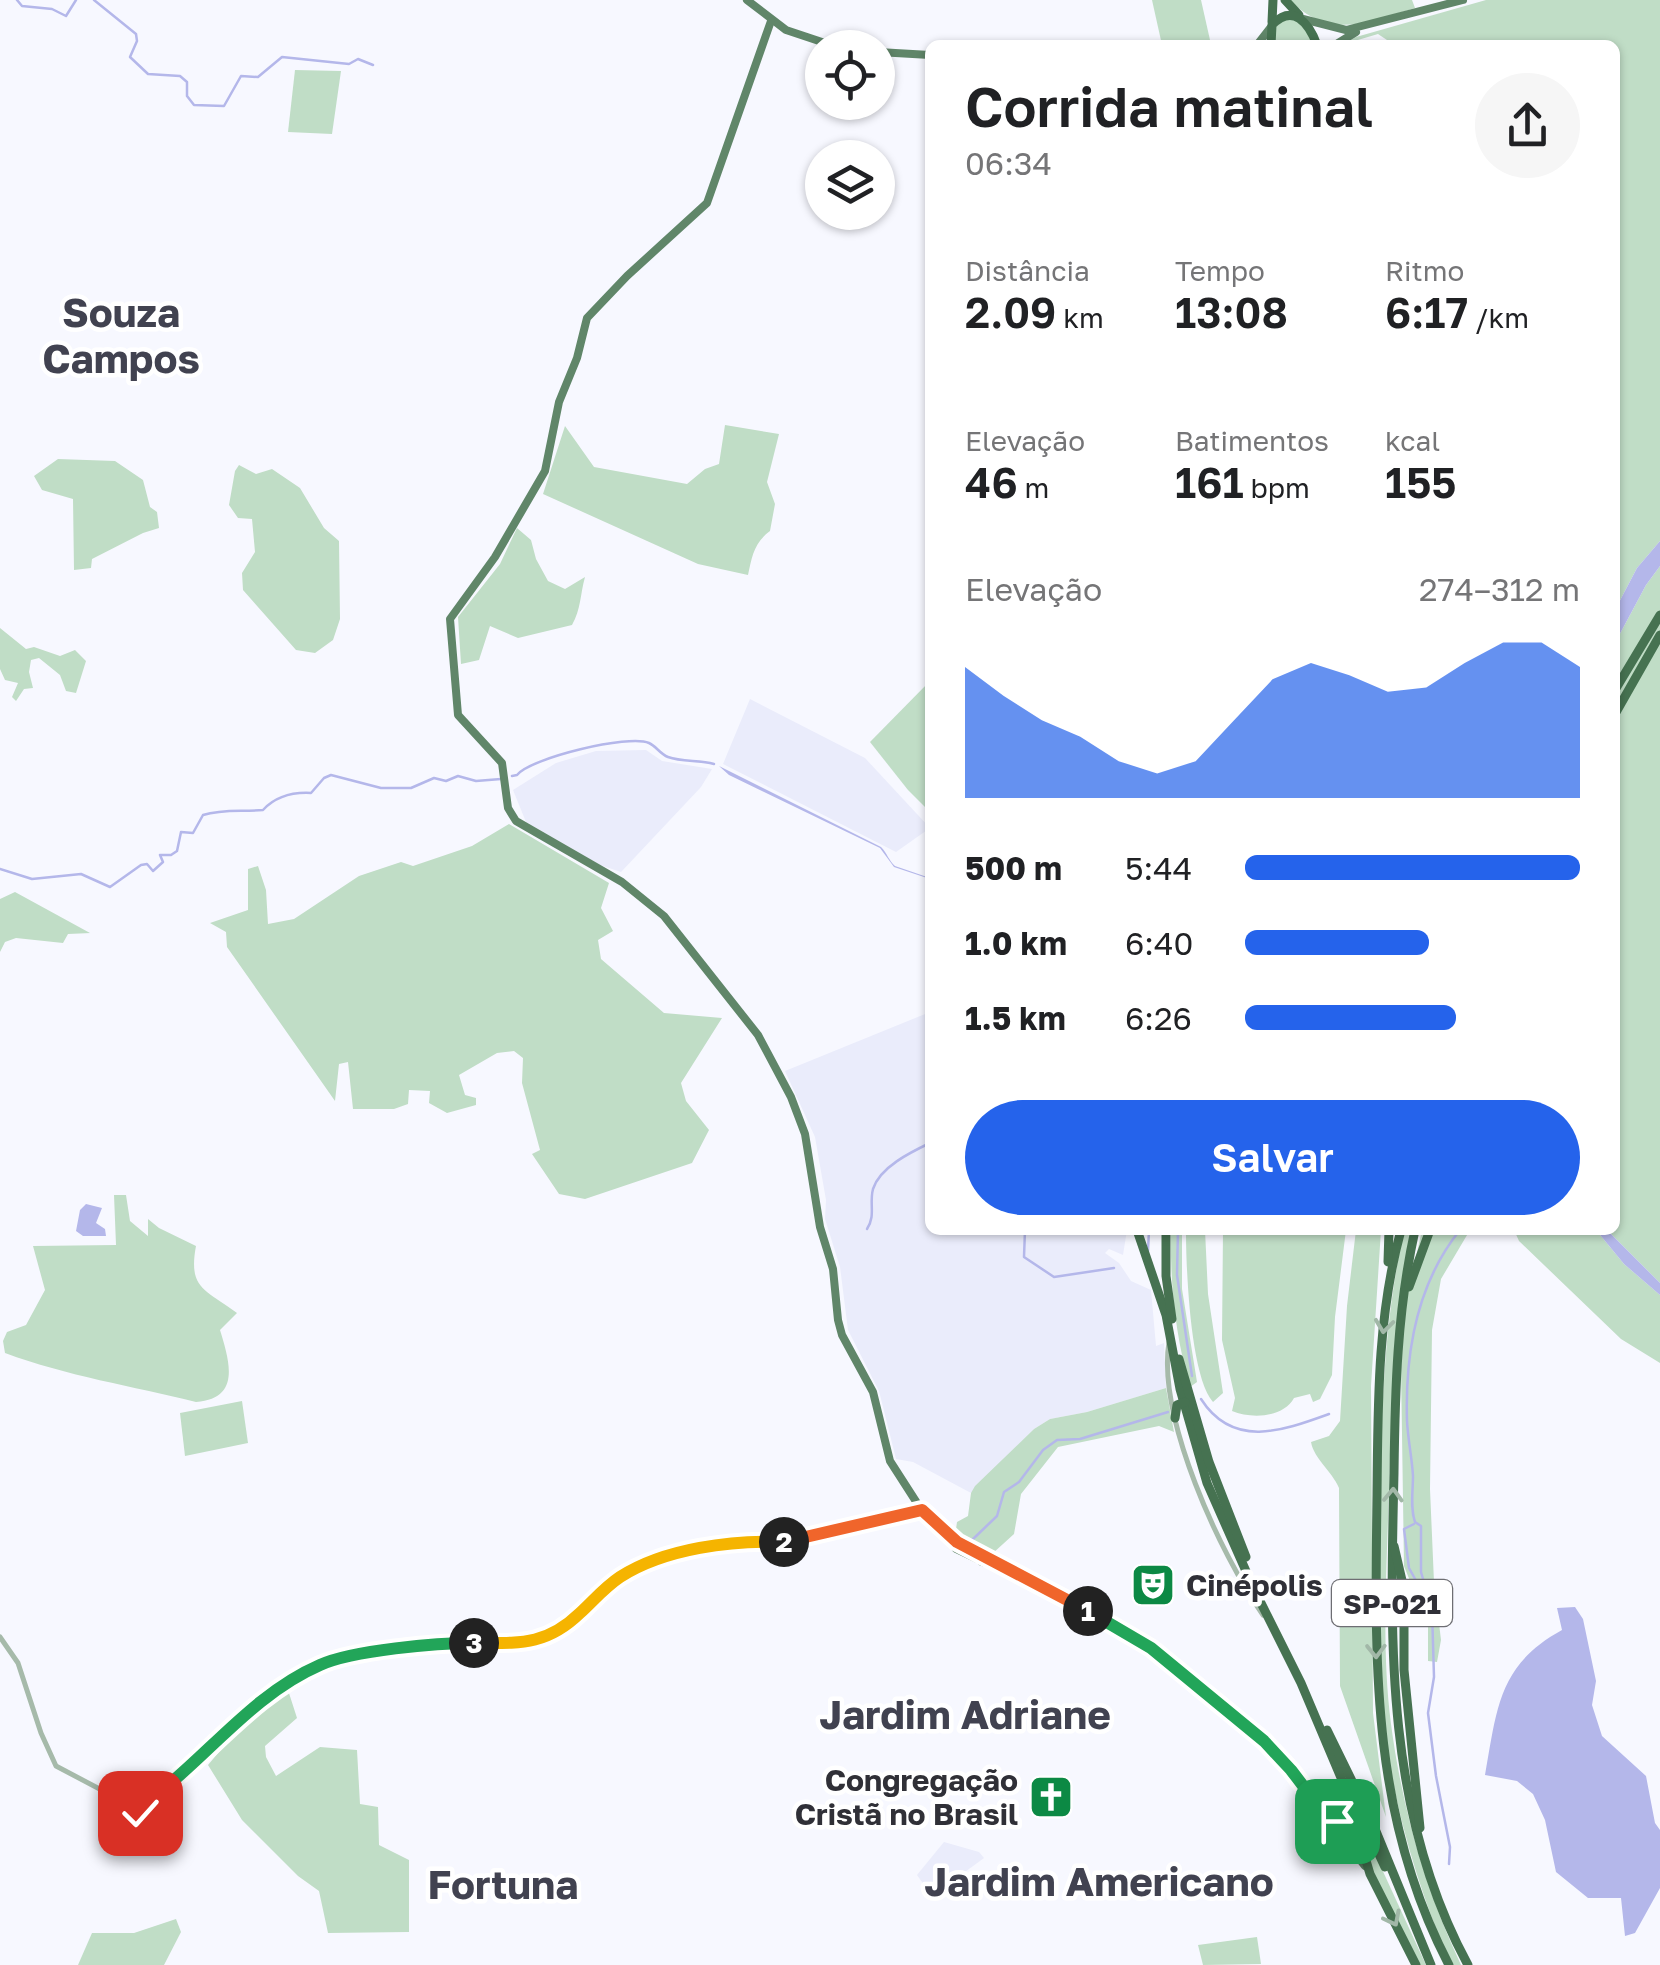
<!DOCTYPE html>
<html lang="pt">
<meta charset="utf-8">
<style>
body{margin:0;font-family:"Golos Text",sans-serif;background:#f6f6f6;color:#202124;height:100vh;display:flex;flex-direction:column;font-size:38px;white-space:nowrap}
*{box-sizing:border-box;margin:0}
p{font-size:32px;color:#757577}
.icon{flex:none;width:55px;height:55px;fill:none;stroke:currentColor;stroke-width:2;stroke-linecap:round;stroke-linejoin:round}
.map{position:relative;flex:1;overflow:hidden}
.panel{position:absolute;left:925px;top:40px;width:695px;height:1195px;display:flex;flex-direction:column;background:#fff;border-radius:15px;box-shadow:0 2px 8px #0004}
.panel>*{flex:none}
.controls{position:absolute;left:805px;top:30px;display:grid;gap:20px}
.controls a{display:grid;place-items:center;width:90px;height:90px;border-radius:50%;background:#fff;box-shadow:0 2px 8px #0004;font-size:50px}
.pin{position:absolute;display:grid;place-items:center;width:85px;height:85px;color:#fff;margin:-42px;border-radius:20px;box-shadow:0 5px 15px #0006}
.km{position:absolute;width:50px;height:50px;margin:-25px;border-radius:50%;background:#222;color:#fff;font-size:28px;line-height:50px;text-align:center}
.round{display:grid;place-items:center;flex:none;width:105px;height:105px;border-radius:52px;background:#f6f6f6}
.overview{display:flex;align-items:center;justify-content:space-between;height:170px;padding:0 40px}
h1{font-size:55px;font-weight:600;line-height:75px}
.metrics{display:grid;grid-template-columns:repeat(3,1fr);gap:15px;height:170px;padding:10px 40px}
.metrics div{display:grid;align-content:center}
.metrics b{font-size:42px;font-weight:600}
.metrics small{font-size:28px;font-weight:400}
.metrics p{font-size:28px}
.chart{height:280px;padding:20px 40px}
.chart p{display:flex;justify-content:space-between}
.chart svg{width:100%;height:180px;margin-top:10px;fill:#2563eb;opacity:.7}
.button{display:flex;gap:20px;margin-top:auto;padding:20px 40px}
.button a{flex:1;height:115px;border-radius:60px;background:#2563eb;color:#fff;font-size:40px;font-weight:600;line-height:115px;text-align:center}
ul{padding:0 40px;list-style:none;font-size:32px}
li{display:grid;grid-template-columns:160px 120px 1fr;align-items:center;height:75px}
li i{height:25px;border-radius:12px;background:#2563eb}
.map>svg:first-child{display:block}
.built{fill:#eaecfb}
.green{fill:#c0ddc6}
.water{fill:#b4b7ea}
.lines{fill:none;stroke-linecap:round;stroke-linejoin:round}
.stream{stroke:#b4b7ea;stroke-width:2.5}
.minor{stroke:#a6baaa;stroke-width:5}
.major{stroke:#608669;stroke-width:8}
.highway{stroke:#467251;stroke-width:9}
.oneway{stroke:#a2b8a8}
.split-1-casing{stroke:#fff;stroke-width:20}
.split-2-casing{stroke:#fff;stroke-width:20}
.split-3-casing{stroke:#fff;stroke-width:20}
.split-4-casing{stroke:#fff;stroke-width:20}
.split-1{stroke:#22a559;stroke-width:12}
.split-2{stroke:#f0652b;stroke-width:12}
.split-3{stroke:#f5b400;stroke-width:12}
.split-4{stroke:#22a559;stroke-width:12}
.labels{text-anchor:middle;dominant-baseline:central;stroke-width:9;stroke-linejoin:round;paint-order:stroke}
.shield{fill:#fff;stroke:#6e6e73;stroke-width:2.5}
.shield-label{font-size:28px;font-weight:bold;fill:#303037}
.poi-label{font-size:30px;font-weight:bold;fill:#303037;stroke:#fff;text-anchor:start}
.district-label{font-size:40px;font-weight:bold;fill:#414250;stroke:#fff}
</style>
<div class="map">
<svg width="1660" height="1965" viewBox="0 0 1660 1965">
<rect width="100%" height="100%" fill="#f7f8ff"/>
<g class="built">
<polygon points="750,699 865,758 930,828 896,852 723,764"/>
<polygon points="646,750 662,761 712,769 701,787 621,872 600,865 526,822 513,790 556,763 596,751"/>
<polygon points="930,1012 930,1230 1127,1230 1123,1255 1109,1249 1105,1253 1119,1263 1131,1281 1151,1290 1156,1346 1164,1343 1166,1388 1087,1412 1050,1419 1034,1429 971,1493 913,1462 896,1459 879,1391 848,1330 840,1267 825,1219 826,1200 815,1137 785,1071"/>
<polygon points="944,1842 979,1852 984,1858 932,1896 917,1875"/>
</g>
<g class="green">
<polygon points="1152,0 1201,0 1210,40 1185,45 1162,45"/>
<path d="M1290,0h122l3,8c-48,14 -85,33 -125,-8z"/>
<polygon points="1486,0 1660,0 1660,541 1637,568 1615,610 1615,45 1386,45 1387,40 1378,34 1341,45 1356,37"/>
<polygon points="1283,20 1295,20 1307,30 1314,45 1275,45 1274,29"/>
<polygon points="295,70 341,71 332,134 288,132"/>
<path d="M725,425l54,9 -12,48 8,22 -5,27c-16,12 -18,25 -22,44l-50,-11 -155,-70 22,-68 29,41 93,17 18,-15 14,-5z"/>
<polygon points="58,459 115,461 143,480 150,507 157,512 159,528 143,533 92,559 91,568 74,570 73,499 42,490 34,476"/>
<polygon points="239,465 256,474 272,469 300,488 324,528 339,541 340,619 333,640 315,653 296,650 243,590 242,573 255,552 252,519 238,518 229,505 235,471"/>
<path d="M517,528l14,12 5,19 12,22 17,8 20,-12c-5,18 -4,32 -13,48l-54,13 -28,-12 -11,34 -18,4 -3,-47 42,-53z"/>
<polygon points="1660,566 1660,1283 1607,1230 1615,1230 1615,643 1646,585"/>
<polygon points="0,628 26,649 34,647 60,656 75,650 86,661 76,693 66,691 60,675 39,658 31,660 29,672 33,688 24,689 16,701 12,697 18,683 5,680 0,669"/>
<polygon points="930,681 930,812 908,790 870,742"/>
<polygon points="509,824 609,883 601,908 613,931 598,940 601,959 664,1013 722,1018 681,1083 686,1101 709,1130 692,1163 585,1199 559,1194 532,1154 540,1150 522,1083 523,1058 514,1051 497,1053 459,1075 465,1095 476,1098 476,1105 447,1113 429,1103 430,1091 409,1090 408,1104 394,1109 353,1109 348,1062 339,1064 335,1101 227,947 226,932 210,923 248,910 248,869 258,866 266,890 268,924 294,919 359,876 401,862 413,866 472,846"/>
<polygon points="15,892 90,933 91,933 68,934 63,943 16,938 5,942 0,952 0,899"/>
<path d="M114,1195h12l4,26 18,15v-17l11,9 37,18c-8,43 9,43 41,67l-17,17c9,30 22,69 -24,72 -64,-16 -129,-26 -191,-49l-2,-12 4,-9 19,-7 19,-35 -12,-44 83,-1z"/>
<path d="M1171,1230h11v59l15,93 -7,5c-15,-53 -20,-103 -19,-157z"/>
<path d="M1186,1230h19l3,64 15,99 -10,9c-23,-26 -27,-135 -27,-172z"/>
<path d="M1223,1230h123l-11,87 -3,58 -12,24 -7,3 -3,-8 -16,4c-11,20 -43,21 -62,13l3,-13 -13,-58z"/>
<path d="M1356,1230h25l-10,156 2,327 13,104 -46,-131 -1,-198c-7,-17 -25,-29 -28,-46l18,-6 11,-15 7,-115z"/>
<path d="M1404,1230h7c-18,88 -19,169 -22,258 -2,78 -8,159 2,236 11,84 34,164 70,241h-10c-38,-88 -62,-176 -71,-272 -5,-57 0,-117 0,-175 1,-98 3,-192 24,-288z"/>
<polygon points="1422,1230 1470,1230 1441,1279 1432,1330 1430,1489 1434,1582 1441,1640 1437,1662 1428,1661 1428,1607 1412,1586 1404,1566 1401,1368 1404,1311"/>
<polygon points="1514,1230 1596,1230 1624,1264 1660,1295 1660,1363 1621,1339 1519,1241"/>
<polygon points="1166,1388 1174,1432 1159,1426 1058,1447 1021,1494 1014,1534 992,1554 985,1546 970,1544 956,1529 957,1522 968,1516 971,1493 975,1486 1034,1429 1050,1419 1087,1412"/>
<polygon points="242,1401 248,1443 185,1456 180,1413"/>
<polygon points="288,1690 297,1718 265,1746 266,1757 276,1776 320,1747 357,1750 360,1804 378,1807 379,1845 409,1860 409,1932 328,1933 319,1891 298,1876 242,1820 208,1765 251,1714"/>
<polygon points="1357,1822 1363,1828 1426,1965 1420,1965 1370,1866"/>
<polygon points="176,1919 181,1932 164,1965 78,1965 92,1933 134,1933"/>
<polygon points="1257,1937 1261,1964 1203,1965 1198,1945"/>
</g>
<g class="water">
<polygon points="1660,541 1660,566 1646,585 1615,643 1615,610 1637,568"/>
<path d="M719,766l162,81c6,6 8,14 14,19l35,12v1l-36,-12 -14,-19 -151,-73z"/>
<polygon points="86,1204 102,1208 96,1223 105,1229 106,1236 83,1236 76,1231 80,1210"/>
<polygon points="1596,1230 1607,1230 1660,1283 1660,1295 1624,1264"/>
<path d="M1575,1607l8,12 13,62 -4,24 10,31 44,40 9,47 5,7v58l-25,45 -10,3 -4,-38h-33l-32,-26 -11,-52 -12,-26 -16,-13 -32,-6c12,-66 13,-110 77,-145l-5,-22z"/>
</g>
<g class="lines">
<g class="stream">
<polyline points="17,0 22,6 52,9 66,16 76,0"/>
<polyline points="94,0 136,34 137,41 130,57 148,74 180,76 187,82 187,96 194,105 224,106 241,76 258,77 282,57 349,64 358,59 373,65"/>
<path d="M512,776l5,-1c13,-17 112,-41 132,-32 7,3 11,11 19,14 14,5 31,3 46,7"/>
<path d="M0,869l32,10 49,-5 29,13 31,-22 6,-1 6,7 10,-9 -3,-7h11l6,-4 4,-19 12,1 10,-18c20,-6 39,-3 60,-5 13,-14 29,-18 48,-17l13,-15 7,-3 50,13h30l23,-10 12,3 12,-5 18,5 25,-2"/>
<path d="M867,1229c9,-14 2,-25 6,-40 7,-22 38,-37 57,-46"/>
<polyline points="1025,1230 1024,1257 1054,1277 1114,1268"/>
<polyline points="1178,1230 1177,1275 1192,1376"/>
<polyline points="1148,1251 1149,1230"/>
<path d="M1201,1399c32,50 81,32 128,15"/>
<polyline points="1414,1524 1404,1529 1409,1568 1419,1586 1423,1585"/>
<polyline points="972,1540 997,1516 1004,1492 1019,1482 1043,1450 1057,1440 1080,1439 1168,1412"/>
<path d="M1449,1864l1,-17 -14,-71 -8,-63 6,-36 -2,-67 -11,-38v-46l-6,-4c-5,-14 -2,-31 -2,-46 -1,-18 -5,-36 -6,-55 -2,-67 10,-138 53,-191"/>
</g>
<g class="minor">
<path d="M1169,1342c-12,75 51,212 94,273"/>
<polyline points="0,1637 18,1663 41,1733 56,1766 111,1795 143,1798"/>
<circle cx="144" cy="1806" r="8"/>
<polyline points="150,1800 262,1702 325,1662 368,1654 464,1643 537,1640 564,1627 620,1577 660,1559 757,1542 794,1541 922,1510"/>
</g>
<g class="major">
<polyline points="747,0 786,30 840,48"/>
<polyline points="1303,19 1346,30 1463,0"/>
<polyline points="771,21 707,203 627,276 587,318 577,358 559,402 545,471 495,557 450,619 458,715 502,763 508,808 516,821 622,882 664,916 758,1035 791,1097 805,1134 820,1227 833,1269 838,1320 842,1335 873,1392 890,1461 917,1503 956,1549 977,1559"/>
<polyline points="1257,45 1271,27"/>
<polyline points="1335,45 1356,32"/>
<polyline points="878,52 930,55"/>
<polyline points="950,1537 982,1553"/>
<polyline points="982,1562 1026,1576 1151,1647 1273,1750 1365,1866"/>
<polyline points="1323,1809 1352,1813"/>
</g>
<g class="highway">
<polyline points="1285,0 1299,15"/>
<polyline points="1272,22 1273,0"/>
<path d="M1271,45l1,-20c21,-22 37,-2 45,20"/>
<polyline points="1615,690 1660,615"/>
<polyline points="1615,714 1660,635"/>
<polyline points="1137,1230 1166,1315 1180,1389 1207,1483 1253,1587 1301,1683 1342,1780 1370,1874 1416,1965"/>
<polyline points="1166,1230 1166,1276 1172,1319"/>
<path d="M1401,1230c-24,87 -23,176 -24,265 -2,165 -7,319 72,470"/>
<path d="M1415,1230c-18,81 -20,161 -21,243 -4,169 -9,339 74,492"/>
<polyline points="1388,1262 1389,1230"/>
<polyline points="1409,1287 1430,1230"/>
<polyline points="1179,1359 1209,1462 1246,1557"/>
<polyline points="1175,1418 1177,1405 1185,1402"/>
<polyline points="1394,1546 1404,1589 1404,1670 1420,1828"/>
<polyline points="1327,1730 1373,1824 1431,1965"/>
<polyline points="1352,1813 1363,1820 1385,1867"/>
</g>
</g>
<defs><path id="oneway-chevron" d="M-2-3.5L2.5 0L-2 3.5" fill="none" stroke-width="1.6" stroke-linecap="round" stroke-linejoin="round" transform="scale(2.5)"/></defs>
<g class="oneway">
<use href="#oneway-chevron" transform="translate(1384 1326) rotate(97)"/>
<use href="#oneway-chevron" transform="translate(1393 1495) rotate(-88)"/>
<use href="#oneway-chevron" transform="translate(1376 1651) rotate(89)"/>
<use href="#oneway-chevron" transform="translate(1393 1919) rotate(63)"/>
</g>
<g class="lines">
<defs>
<polyline id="split-1" points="1088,1611 1151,1648 1264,1741 1291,1770 1320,1808 1341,1813 1337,1821"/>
<polyline id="split-2" points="784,1542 922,1510 957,1542 1088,1611"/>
<path id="split-3" d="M474,1643c45,0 72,3 106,-30 14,-13 25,-26 40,-36 45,-29 113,-37 164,-35"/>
<path id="split-4" d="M140,1813l10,-1v-12c57,-43 103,-106 170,-135 33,-15 117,-22 154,-22"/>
</defs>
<use href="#split-1" class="split-1-casing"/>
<use href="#split-2" class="split-2-casing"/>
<use href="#split-3" class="split-3-casing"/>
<use href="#split-4" class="split-4-casing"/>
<use href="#split-1" class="split-1"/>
<use href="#split-2" class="split-2"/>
<use href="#split-3" class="split-3"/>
<use href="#split-4" class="split-4"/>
</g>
<defs>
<symbol id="theatre-square" viewBox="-11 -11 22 22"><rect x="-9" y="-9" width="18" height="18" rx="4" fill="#0c8944" stroke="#fff"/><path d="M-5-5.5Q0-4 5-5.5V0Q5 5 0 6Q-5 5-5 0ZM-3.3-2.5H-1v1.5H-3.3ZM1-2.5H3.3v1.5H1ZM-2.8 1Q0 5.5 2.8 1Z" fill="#fff"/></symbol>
<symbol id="church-square" viewBox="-11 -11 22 22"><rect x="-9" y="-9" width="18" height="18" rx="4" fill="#0c8944" stroke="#fff"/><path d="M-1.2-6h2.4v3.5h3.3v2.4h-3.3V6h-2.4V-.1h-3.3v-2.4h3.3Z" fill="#fff"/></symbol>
</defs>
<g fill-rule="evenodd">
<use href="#theatre-square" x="1128" y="1560" width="50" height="50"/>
<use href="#church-square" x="1026" y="1772" width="50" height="50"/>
</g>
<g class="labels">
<rect class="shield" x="1332" y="1580" width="120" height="46" rx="8"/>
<g class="shield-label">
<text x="1392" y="1603">SP-021</text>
</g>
<g class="poi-label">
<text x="1186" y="1585">Cinépolis</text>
<text x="1018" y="1780" text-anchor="end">Congregação<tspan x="1018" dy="34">Cristã no Brasil</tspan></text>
</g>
<g class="district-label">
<text x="121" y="312">Souza<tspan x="121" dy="46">Campos</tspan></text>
<text x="965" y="1714">Jardim Adriane</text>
<text x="1099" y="1881">Jardim Americano</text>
<text x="503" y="1884">Fortuna</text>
</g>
</g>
</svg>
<div class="controls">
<a><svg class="icon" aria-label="locate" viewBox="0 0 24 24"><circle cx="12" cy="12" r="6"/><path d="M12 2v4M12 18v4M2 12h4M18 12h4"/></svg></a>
<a><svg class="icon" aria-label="layers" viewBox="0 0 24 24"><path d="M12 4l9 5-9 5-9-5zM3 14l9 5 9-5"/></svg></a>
</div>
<div class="pin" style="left:1337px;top:1821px;background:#1e9e55"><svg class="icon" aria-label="arrive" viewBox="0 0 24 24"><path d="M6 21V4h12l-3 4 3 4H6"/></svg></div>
<div class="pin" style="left:140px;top:1813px;background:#d93025"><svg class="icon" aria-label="check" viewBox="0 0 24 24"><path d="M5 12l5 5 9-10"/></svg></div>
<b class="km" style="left:1088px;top:1611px">1</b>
<b class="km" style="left:784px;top:1542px">2</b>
<b class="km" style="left:474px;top:1643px">3</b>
<section class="panel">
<div class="overview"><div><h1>Corrida matinal</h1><p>06:34</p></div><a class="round"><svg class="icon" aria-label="share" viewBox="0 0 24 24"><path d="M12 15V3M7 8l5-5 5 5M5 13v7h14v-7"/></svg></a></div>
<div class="metrics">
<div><p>Distância</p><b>2.09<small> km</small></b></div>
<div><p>Tempo</p><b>13:08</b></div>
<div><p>Ritmo</p><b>6:17<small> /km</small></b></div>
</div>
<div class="metrics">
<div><p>Elevação</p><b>46<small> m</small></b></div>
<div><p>Batimentos</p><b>161<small> bpm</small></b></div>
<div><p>kcal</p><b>155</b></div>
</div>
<div class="chart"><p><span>Elevação</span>274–312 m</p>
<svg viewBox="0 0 160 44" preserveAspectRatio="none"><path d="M0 44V12L10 19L20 25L30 29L40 35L50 38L60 35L70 25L80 15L90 11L100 14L110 18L120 17L130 11L140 6L150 6L160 12V44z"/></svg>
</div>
<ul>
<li><b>500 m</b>5:44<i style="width:100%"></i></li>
<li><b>1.0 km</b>6:40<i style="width:55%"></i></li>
<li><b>1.5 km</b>6:26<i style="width:63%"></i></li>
</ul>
<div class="button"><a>Salvar</a></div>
</section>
</div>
